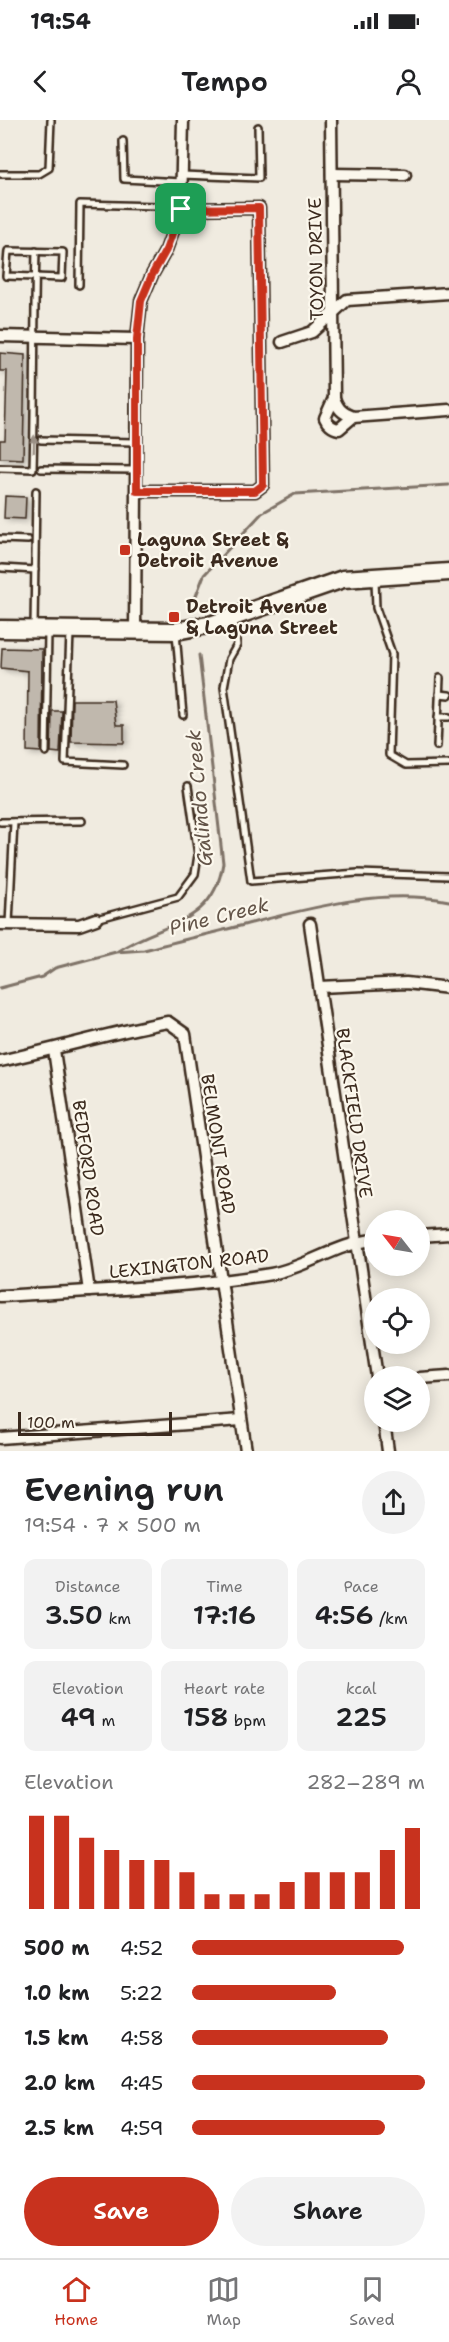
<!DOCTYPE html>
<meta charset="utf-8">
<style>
body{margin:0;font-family:"Shantell Sans",sans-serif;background:#f2f2f2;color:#202124;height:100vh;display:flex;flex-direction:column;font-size:22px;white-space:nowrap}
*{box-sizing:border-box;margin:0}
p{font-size:20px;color:#757577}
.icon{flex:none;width:33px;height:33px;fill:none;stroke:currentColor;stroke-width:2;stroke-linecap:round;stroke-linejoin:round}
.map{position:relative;height:1331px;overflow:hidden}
.sheet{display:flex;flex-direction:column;background:#fff;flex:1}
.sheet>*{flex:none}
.needle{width:39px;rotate:301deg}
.buttons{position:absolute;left:364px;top:1090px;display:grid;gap:12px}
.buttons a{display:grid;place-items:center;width:66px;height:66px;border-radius:50%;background:#fff;box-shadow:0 3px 15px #0003;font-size:30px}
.scale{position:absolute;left:18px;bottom:15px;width:154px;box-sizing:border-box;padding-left:6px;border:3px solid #3b2a1e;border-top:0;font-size:16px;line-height:21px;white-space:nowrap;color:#3b2a1e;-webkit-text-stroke:4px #fbf7ec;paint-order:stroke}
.pin{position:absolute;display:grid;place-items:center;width:51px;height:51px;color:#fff;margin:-26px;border-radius:12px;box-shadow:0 3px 9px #0006}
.round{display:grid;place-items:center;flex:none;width:63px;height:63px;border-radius:32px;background:#f2f2f2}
.summary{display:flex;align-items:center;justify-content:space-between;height:102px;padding:0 24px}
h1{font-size:33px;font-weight:600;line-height:45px}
.figures{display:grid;grid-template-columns:repeat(3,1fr);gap:9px;height:102px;padding:6px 24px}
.figures div{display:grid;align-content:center;border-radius:12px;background:#f2f2f2;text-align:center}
.figures b{font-size:26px;font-weight:600}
.figures small{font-size:16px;font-weight:400}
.figures p{font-size:16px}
.chart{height:168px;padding:12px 24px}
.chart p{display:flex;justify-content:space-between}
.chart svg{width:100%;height:108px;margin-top:6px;stroke:#c8321e;stroke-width:6}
.button{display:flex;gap:12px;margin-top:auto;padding:12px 24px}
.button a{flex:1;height:69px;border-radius:36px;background:#c8321e;color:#fff;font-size:24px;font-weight:600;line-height:69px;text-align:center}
.button a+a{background:#f2f2f2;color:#202124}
ul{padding:0 24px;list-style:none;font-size:20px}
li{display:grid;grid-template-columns:96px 72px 1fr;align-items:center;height:45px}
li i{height:15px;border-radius:8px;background:#c8321e}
.status{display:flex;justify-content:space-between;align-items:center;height:42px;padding:0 30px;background:#fff;direction:ltr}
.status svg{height:16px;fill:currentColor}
header{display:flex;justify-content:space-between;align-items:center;height:78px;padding:0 24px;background:#fff;font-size:27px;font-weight:600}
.menu{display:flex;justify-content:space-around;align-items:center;height:84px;border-top:2px solid #e0e0e0;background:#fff;font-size:16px;color:#757577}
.menu a{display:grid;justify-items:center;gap:3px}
.menu .current{color:#c8321e}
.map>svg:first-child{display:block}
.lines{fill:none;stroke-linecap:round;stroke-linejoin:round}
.stream{stroke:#7f7367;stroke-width:3}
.building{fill:#c0b8ad;stroke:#3b2a1e;stroke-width:1.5;filter:url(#shadow)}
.lane-casing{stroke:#3b2a1e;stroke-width:10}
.street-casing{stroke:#3b2a1e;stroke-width:15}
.secondary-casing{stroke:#3b2a1e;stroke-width:21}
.lane{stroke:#fbf7ec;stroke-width:5}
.street{stroke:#fbf7ec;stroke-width:10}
.secondary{stroke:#fbf7ec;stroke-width:16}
.oneway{fill:#9b9085}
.route-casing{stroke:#fff;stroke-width:12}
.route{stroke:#c8321e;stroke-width:8}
.poi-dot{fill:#c8321e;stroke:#fbf7ec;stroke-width:2}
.labels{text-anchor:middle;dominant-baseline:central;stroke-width:4.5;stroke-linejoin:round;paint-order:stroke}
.street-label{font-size:18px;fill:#3b2a1e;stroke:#fbf7ec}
.poi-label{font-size:18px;font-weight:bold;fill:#3b2a1e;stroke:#fbf7ec;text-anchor:start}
.water-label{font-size:20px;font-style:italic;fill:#635448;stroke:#fbf7ec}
</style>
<div class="status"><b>19:54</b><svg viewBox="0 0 49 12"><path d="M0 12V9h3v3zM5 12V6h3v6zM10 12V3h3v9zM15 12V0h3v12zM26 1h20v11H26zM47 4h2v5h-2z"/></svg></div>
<header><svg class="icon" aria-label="back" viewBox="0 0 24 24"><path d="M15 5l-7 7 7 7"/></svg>Tempo<svg class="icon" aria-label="person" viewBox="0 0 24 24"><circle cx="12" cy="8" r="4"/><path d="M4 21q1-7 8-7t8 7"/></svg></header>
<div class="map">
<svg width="449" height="1331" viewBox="0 0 449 1331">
<defs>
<filter id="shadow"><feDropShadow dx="3" dy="2" stdDeviation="3" flood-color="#0004"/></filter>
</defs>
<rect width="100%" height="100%" fill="#f0ebe0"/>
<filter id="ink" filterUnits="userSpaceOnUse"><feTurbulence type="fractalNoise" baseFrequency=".0167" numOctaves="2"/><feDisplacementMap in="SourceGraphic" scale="12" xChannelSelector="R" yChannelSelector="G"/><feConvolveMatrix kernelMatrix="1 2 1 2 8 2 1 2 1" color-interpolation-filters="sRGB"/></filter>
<g filter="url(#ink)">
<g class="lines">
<g class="stream">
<polyline points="195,488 194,481 204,455 262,393 295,374 449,365"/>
<path d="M118,831c45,-30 95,-24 105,-88l-24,-208"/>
<path d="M0,868l42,-11 13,-9 61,-16 28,-2c38,-10 77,-19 115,-29 63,-16 125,-32 190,-20"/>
</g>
</g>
<g class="building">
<polygon points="0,233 25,235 23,339 0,338 0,320 5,320 7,251 0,251"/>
<polygon points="5,376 26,377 25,399 4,398"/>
<polygon points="2,528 42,529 41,632 27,631 28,551 1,548"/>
<polygon points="72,580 113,580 116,605 124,605 124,623 71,622"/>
<polygon points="52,591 62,591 60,633 51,632"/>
</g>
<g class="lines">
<defs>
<g id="lane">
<polyline points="123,21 124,59 182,62"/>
<polyline points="0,54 39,54 49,48 51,0"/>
<polyline points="182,55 259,58 258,7"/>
<polygon points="8,131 63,132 62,158 6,156"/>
<polyline points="79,165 80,84 158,86 181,89"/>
<polyline points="41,320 135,322"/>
<path d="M0,348l33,1c2,-73 1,-145 3,-218"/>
<polyline points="41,349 136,350"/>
<polyline points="0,419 28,420"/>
<polyline points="2,448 35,450"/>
<polyline points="375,459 376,488 392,534 389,635 406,645 449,644"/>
<polyline points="234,499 237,525 229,539 224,567 251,761 358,753 449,756"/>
<polyline points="34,507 36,371"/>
<polyline points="70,513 65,642 123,645"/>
<polyline points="176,513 183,595"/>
<polyline points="439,574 449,575"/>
<polyline points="438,597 449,597"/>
<polyline points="437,626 440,558"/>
<polyline points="46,632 48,511"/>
<polyline points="0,702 82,701"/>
<polyline points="96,799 178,777 195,754 198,735 188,666"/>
<polyline points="9,804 14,702"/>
</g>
<g id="street">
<path d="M331,0l3,278c4,11 8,15 19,19l96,-7"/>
<polyline points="332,54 405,55"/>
<polyline points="0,216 137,219"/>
<polyline points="282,222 312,212 347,180 449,173"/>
<path d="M334,278l-9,20c2,5 7,10 14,11l14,-12"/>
<polyline points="137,371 255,371 263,365 259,88 181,89"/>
<polyline points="135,512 137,219 141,181 152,155 166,130 181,89 183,0"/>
<polyline points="0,804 79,805 96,799"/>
<polyline points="310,804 377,1257"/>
<polyline points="320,867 406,863 449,868"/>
<polyline points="54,930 89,1171"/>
<path d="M0,941c57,-12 112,-29 168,-39l17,12 61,417"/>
<polyline points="420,1116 449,1114"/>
<path d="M0,1176c90,-6 182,-7 271,-22 37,-7 66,-31 104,-34"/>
<polyline points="420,1258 449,1256"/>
<polyline points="384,1302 388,1331"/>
<polyline points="0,1318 241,1300"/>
</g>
<polyline id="secondary" points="0,509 176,511 213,504 343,459 449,452"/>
</defs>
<use href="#lane" class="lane-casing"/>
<use href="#street" class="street-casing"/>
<use href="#secondary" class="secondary-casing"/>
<use href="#lane" class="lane"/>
<use href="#street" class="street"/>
<use href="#secondary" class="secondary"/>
</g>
<defs><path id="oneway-solid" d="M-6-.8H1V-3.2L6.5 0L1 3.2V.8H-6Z" transform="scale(1.5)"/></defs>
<use class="oneway" href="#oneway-solid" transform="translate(34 324) rotate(-88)"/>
</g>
<g class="lines" filter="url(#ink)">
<defs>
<polygon id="route" points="259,88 263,365 255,371 137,371 137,219 141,181 152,155 166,130 181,89"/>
</defs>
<use href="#route" class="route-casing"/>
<use href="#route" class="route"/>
</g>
<g class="poi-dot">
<rect x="119" y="424" width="12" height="12" rx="3"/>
<rect x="168" y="491" width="12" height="12" rx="3"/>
</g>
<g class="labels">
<g class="street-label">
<text transform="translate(316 139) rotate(-91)">TOYON DRIVE</text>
<text transform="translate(354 993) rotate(82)">BLACKFIELD DRIVE</text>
<text transform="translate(218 1024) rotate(81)">BELMONT ROAD</text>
<text transform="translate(88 1048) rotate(82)">BEDFORD ROAD</text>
<text transform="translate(189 1144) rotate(-6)">LEXINGTON ROAD</text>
</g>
<g class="poi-label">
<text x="137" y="420">Laguna Street &amp;<tspan x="137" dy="21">Detroit Avenue</tspan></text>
<text x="186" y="487">Detroit Avenue<tspan x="186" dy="21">&amp; Laguna Street</tspan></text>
</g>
<g class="water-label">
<text transform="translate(199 678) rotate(-95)">Galindo Creek</text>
<text transform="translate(219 796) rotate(-14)">Pine Creek</text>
</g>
</g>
</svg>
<div class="buttons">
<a><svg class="needle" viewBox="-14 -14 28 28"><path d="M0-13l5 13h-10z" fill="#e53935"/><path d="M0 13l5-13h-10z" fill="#757577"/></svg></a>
<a><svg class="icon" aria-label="locate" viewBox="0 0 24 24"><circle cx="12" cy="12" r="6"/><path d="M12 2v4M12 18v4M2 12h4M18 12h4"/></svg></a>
<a><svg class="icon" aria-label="layers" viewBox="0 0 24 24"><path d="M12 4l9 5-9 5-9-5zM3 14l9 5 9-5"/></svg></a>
</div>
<div class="scale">100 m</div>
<div class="pin" style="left:181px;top:89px;background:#1e9e55"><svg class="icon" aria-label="arrive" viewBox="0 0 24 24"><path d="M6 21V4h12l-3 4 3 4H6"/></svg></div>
</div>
<section class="sheet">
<div class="summary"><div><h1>Evening run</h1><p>19:54 · 7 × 500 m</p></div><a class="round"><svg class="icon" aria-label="share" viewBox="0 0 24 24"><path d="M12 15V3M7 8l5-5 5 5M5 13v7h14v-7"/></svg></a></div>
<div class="figures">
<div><p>Distance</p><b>3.50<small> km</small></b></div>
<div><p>Time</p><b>17:16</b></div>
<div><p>Pace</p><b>4:56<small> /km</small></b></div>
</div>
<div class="figures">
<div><p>Elevation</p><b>49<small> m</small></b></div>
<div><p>Heart rate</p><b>158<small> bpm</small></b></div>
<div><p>kcal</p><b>225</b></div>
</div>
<div class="chart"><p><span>Elevation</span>282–289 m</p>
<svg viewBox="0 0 160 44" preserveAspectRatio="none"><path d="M5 44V6M15 44V6M25 44V15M35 44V20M45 44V24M55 44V24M65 44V29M75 44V38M85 44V38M95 44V38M105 44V33M115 44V29M125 44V29M135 44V29M145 44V20M155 44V11"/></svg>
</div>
<ul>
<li><b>500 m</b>4:52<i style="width:91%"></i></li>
<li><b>1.0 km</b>5:22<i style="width:62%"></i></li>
<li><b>1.5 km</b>4:58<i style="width:84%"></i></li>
<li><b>2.0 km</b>4:45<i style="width:100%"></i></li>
<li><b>2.5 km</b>4:59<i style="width:83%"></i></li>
</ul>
<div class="button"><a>Save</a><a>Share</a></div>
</section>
<nav class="menu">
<a class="current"><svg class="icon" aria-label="home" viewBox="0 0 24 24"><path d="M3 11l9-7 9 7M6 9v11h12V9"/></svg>Home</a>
<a><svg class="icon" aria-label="map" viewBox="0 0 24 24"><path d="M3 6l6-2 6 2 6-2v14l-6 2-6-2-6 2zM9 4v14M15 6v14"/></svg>Map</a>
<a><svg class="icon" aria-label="saved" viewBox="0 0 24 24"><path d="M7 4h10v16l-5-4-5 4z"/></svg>Saved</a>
</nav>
